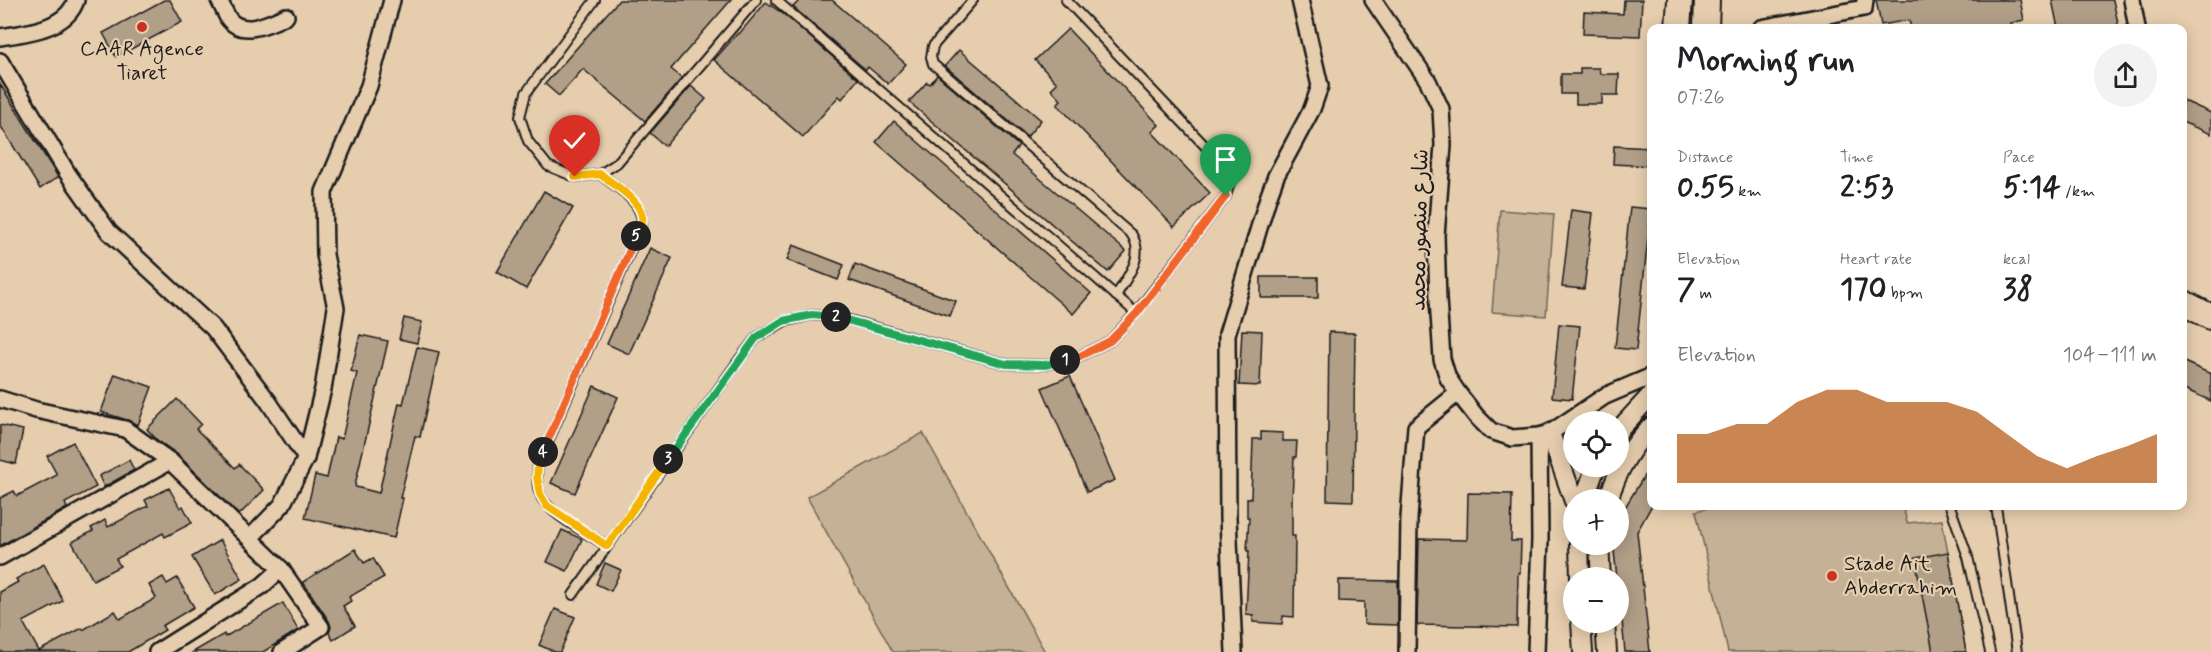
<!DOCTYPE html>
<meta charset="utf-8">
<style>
body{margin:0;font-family:Mynerve,"Playpen Sans Arabic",sans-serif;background:#f2f2f2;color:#202124;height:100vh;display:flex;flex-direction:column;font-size:22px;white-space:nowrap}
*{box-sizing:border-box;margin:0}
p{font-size:20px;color:#757577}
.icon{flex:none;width:33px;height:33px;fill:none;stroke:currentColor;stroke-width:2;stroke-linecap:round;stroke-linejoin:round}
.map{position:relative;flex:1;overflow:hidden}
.sheet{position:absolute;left:1647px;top:24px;width:540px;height:486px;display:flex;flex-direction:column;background:#fff;border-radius:12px;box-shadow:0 3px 15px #0003}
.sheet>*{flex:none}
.tools{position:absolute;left:1563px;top:411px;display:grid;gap:12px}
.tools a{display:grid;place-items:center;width:66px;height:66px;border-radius:50%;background:#fff;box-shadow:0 3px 15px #0003;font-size:30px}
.pin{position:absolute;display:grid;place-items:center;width:51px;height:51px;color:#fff;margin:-62px -26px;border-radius:50% 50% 50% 0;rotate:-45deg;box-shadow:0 0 6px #0007}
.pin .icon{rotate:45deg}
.km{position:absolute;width:30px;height:30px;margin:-15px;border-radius:50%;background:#222;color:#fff;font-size:16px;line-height:30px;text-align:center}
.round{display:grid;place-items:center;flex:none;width:63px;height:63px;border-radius:32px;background:#f2f2f2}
.head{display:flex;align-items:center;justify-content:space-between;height:102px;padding:0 30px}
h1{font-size:33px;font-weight:700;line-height:45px}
.figures{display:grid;grid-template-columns:repeat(3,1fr);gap:9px;height:102px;padding:6px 30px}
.figures div{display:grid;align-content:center}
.figures b{font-size:30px;font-weight:700}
.figures small{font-size:16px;font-weight:400}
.figures p{font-size:16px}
.chart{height:168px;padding:12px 30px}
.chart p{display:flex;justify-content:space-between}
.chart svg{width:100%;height:108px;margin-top:6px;fill:#b45309;opacity:.7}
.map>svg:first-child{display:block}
.green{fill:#c5b196;stroke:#706659;stroke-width:1.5}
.building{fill:#b19f88;stroke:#1c1c1c;stroke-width:1.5}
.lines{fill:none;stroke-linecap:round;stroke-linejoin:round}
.service-casing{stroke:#1c1c1c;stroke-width:12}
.minor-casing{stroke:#1c1c1c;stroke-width:20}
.tertiary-casing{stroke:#1c1c1c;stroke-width:22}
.primary-casing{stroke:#1c1c1c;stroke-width:28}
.service{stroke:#e6cdae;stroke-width:8}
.minor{stroke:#e6cdae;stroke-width:15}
.tertiary{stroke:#e6cdae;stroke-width:18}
.primary{stroke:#e6cdae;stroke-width:24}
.split-1-casing{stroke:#fff;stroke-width:12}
.split-2-casing{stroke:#fff;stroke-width:12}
.split-3-casing{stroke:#fff;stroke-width:12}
.split-4-casing{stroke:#fff;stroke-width:12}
.split-5-casing{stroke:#fff;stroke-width:12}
.split-6-casing{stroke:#fff;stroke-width:12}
.split-1{stroke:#f0652b;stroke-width:8}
.split-2{stroke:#22a559;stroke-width:8}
.split-3{stroke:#22a559;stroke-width:8}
.split-4{stroke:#f5b400;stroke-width:8}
.split-5{stroke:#f0652b;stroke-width:8}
.split-6{stroke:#f5b400;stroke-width:8}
.poi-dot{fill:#c8321e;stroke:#e6cdae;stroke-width:2}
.labels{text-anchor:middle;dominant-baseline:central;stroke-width:4.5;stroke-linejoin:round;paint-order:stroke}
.poi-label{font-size:21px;fill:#1c1c1c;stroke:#e6cdae}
.street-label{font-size:21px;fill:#1c1c1c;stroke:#e6cdae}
</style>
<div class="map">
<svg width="2211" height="652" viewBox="0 0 2211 652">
<rect width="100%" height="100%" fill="#e6cdae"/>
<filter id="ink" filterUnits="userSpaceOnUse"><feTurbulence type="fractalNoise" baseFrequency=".0167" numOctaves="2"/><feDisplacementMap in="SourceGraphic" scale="12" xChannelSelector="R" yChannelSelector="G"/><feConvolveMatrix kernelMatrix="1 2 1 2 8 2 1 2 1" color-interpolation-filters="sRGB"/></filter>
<g filter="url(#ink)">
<g class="green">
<polygon points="1500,210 1554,214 1546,316 1492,312"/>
<polygon points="923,433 1045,652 893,652 807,497"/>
<polygon points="1715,506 1903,506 1907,523 1942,520 1966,652 1728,652 1696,511"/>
</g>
<g class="building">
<polygon points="164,0 170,0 182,22 116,57 103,33"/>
<polygon points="619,0 731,0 671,69 682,78 645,121 583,69 559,96 545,84"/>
<polygon points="800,0 832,0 906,64 888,84 868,67 866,70 793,7"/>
<polygon points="1624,0 1642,0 1640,36 1583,34 1584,12 1623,14"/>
<polygon points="1876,0 2020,0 2024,20 2011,23 2012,28 1911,28 1909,20 1881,25"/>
<polygon points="2052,0 2113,0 2119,28 2058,28"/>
<polygon points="766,2 786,16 858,79 842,99 839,96 803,137 714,60 738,33 739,34"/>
<polygon points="1068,29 1159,125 1152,132 1210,193 1174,227 1057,104 1061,100 1051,89 1057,83 1035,60"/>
<polygon points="959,50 1041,120 1027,137 945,66"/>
<polygon points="1580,68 1599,68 1600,74 1619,74 1618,95 1602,95 1602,104 1576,104 1576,94 1561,94 1561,74 1580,74"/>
<polygon points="937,75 1019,146 1012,155 1126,251 1108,272 909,102 927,82 930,84"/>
<polygon points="0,84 58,177 40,189 0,125"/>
<polygon points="691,86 706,99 665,146 650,133"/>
<polygon points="2182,100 2211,113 2211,134 2182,122"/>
<polygon points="894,121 1091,293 1073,314 876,142"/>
<polygon points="1614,146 1652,148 1652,166 1613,164"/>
<polygon points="544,191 573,208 526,289 497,272"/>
<polygon points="1630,207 1651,209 1636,350 1615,348"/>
<polygon points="1571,210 1593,213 1584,289 1562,287"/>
<polygon points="793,245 844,265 838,280 787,260"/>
<polygon points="650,248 672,258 629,354 607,344"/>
<polygon points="855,264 956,301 950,316 849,280"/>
<rect x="1261" y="277" width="57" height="21"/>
<polygon points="404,318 422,322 417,343 399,339"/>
<polygon points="1559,324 1580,326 1572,399 1552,397"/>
<polygon points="1242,330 1262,331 1260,386 1239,385"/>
<polygon points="1329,332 1355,333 1353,501 1327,500"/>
<polygon points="360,335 388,341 355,485 356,487 379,493 399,403 403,404 417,347 439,352 420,437 415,436 400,498 403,498 394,538 305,518 315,475 327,478 336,437 342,439 357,373 351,371"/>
<polygon points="2182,361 2211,374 2211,401 2182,388"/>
<polygon points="115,374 152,387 138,425 127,420 101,412"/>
<polygon points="1070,376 1115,480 1087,492 1042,388"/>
<polygon points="594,386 618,397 575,493 551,483"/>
<polygon points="177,399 201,424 196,429 235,468 239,464 264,490 239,515 177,454 157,440 147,429"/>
<polygon points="0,425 23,430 16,464 0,460"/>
<polygon points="1261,432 1283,433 1283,441 1297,441 1296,457 1294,457 1292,500 1292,536 1295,536 1294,617 1283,616 1282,624 1253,622 1253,615 1246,614 1249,551 1247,551 1249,517 1247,517 1247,498 1251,498 1253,439 1261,439"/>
<polygon points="73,442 96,487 65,503 67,508 0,546 0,498 14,491 17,496 57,475 47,456"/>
<polygon points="129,460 134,470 104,487 99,476"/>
<polygon points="1652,463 1652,505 1637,532 1650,652 1625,652 1618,578 1617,578 1614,551 1615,544 1618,544 1619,517"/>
<polygon points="169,488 180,508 183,506 192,523 165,537 163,533 116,559 120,566 93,580 72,542 93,531 91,528 105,520 108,527 148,506 145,500"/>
<polygon points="1468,493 1512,494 1511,541 1521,541 1520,573 1518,573 1517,627 1417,625 1419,539 1467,540"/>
<polygon points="562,530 582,539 567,571 547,562"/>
<polygon points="220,540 242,579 215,595 192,557"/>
<polygon points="355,549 364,563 373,558 384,577 349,597 351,601 343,606 355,626 333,640 329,633 331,627 329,621 303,582"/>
<polygon points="1948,552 1966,652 1933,652 1915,558"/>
<polygon points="605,563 621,570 611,591 596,584"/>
<polygon points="44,564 63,601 23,622 39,651 82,628 83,630 115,611 120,619 156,598 149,585 163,577 167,584 177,578 194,607 162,626 165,630 128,652 0,652 0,592 18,582 16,579"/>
<polygon points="1339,580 1398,581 1398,625 1364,624 1364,602 1339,601"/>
<polygon points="283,603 298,630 263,652 193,652 224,634 225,637"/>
<polygon points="555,609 575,617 560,652 555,652 539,645"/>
</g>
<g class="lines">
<defs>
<g id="service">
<polyline points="595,0 526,93 520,117 528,141 548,166 575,177 600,174 617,163 756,0"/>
<polyline points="776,0 1136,313"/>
<path d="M973,0l-40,46 -2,11 2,7 199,171c13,22 -4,40 -16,61"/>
<path d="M600,174c16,13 43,27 42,50l-104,241c-1,9 -2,20 2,29 6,19 49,40 67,52"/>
<polyline points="1950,506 1968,557 1990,652"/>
<polyline points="1996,506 2017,652"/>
<polyline points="573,595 739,360 756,338 783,322 812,315 842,318 1006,364 1045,365 1078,357 1110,341 1136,313 1226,196 1231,179 1228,170 1066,0"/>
</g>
<g id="minor">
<path d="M219,0c3,6 6,12 9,18 14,20 42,5 58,-2"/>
<polyline points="1373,0 1428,81 1441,109 1443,145 1436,236 1438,299 1442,359 1448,378 1458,393 1476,416 1491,431 1512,438 1539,436 1550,433 1605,396 1652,376"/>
<polyline points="2132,0 2137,28"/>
<polyline points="1761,28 1864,8 1865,0"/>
<path d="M0,37c26,-4 67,-8 76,-37"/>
<polyline points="0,61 68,174 109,232 213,328 268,401 306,458"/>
<polyline points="0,399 36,410 125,429 170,461 281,569 321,627 282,652"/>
<polyline points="250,538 282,505 306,458 323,389 336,308 325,255 324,192 369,86 392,0"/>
<polyline points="0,557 170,461"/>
<polyline points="157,652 262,586 281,569"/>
<polyline points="1234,652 1228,518 1227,334 1268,198 1276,176 1312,109 1320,86 1300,0"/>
<polyline points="1407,652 1409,518 1416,427 1458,393"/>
<polyline points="1536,652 1540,539 1539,436"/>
</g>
<g id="tertiary">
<polyline points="1618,431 1652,394"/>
<polyline points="1550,433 1574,501"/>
<polyline points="1584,500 1596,466"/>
<path d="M1608,500c9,-28 23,-54 44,-74"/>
<polyline points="1579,544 1580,578"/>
<polyline points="1599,544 1601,578"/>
<polyline points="1581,622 1583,652"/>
<polyline points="1605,622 1607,652"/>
</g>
<g id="primary">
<polyline points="1678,28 1680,0"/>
<polyline points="1706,28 1707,0"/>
<polyline points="2182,302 2211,317"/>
</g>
</defs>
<use href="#service" class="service-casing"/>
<use href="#minor" class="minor-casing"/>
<use href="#tertiary" class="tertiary-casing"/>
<use href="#primary" class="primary-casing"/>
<use href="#service" class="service"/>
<use href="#minor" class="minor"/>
<use href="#tertiary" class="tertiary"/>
<use href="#primary" class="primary"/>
</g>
</g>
<g class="lines" filter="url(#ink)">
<defs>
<polyline id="split-1" points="1065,360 1078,357 1110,341 1137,313 1226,196"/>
<polyline id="split-2" points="836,317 1006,364 1045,365 1065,360"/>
<polyline id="split-3" points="668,459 756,338 783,321 812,315 836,317"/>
<polyline id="split-4" points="543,452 538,465 537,477 540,494 547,506 607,546 668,459"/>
<polyline id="split-5" points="543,452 636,236"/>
<path id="split-6" d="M575,177l25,-3c14,11 46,28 42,49 -1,4 -4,9 -6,13"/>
</defs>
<use href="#split-1" class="split-1-casing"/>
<use href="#split-2" class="split-2-casing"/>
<use href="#split-3" class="split-3-casing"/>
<use href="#split-4" class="split-4-casing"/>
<use href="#split-5" class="split-5-casing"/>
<use href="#split-6" class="split-6-casing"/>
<use href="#split-1" class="split-1"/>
<use href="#split-2" class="split-2"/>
<use href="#split-3" class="split-3"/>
<use href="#split-4" class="split-4"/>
<use href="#split-5" class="split-5"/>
<use href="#split-6" class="split-6"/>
</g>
<g class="poi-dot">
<circle cx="142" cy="27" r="6"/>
<circle cx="1832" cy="576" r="6"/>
</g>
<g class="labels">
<g class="poi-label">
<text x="142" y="49">CAAR Agence<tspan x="142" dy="24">Tiaret</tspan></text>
<text x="1844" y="564" text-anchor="start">Stade Ait<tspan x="1844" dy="24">Abderrahim</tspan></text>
</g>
<g class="street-label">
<text transform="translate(1420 230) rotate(-89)">شارع منصور محمد</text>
</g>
</g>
</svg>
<div class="tools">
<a><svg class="icon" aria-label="locate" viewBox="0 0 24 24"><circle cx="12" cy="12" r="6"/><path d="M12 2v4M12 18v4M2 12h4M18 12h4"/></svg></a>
<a>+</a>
<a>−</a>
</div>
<div class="pin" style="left:1226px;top:196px;background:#1e9e55"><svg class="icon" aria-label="arrive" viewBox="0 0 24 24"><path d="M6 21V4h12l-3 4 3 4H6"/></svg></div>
<div class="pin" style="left:575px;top:177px;background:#d93025"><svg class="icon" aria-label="check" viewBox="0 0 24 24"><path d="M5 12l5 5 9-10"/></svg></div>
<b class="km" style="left:1065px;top:360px">1</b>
<b class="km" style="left:836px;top:317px">2</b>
<b class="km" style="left:668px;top:459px">3</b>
<b class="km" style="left:543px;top:452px">4</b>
<b class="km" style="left:636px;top:236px">5</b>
<section class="sheet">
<div class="head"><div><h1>Morning run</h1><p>07:26</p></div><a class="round"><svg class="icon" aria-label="share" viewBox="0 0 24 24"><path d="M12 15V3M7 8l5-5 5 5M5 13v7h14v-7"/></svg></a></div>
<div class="figures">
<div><p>Distance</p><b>0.55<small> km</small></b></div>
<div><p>Time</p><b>2:53</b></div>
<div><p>Pace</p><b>5:14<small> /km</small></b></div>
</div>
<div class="figures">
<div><p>Elevation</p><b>7<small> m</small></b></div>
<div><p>Heart rate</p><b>170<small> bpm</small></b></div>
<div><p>kcal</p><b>38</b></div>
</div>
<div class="chart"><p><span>Elevation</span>104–111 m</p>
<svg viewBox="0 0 160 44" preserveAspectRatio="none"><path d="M0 44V24L10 24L20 20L30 20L40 11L50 6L60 6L70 11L80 11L90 11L100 15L110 24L120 33L130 38L140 33L150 29L160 24V44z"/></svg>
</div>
</section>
</div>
